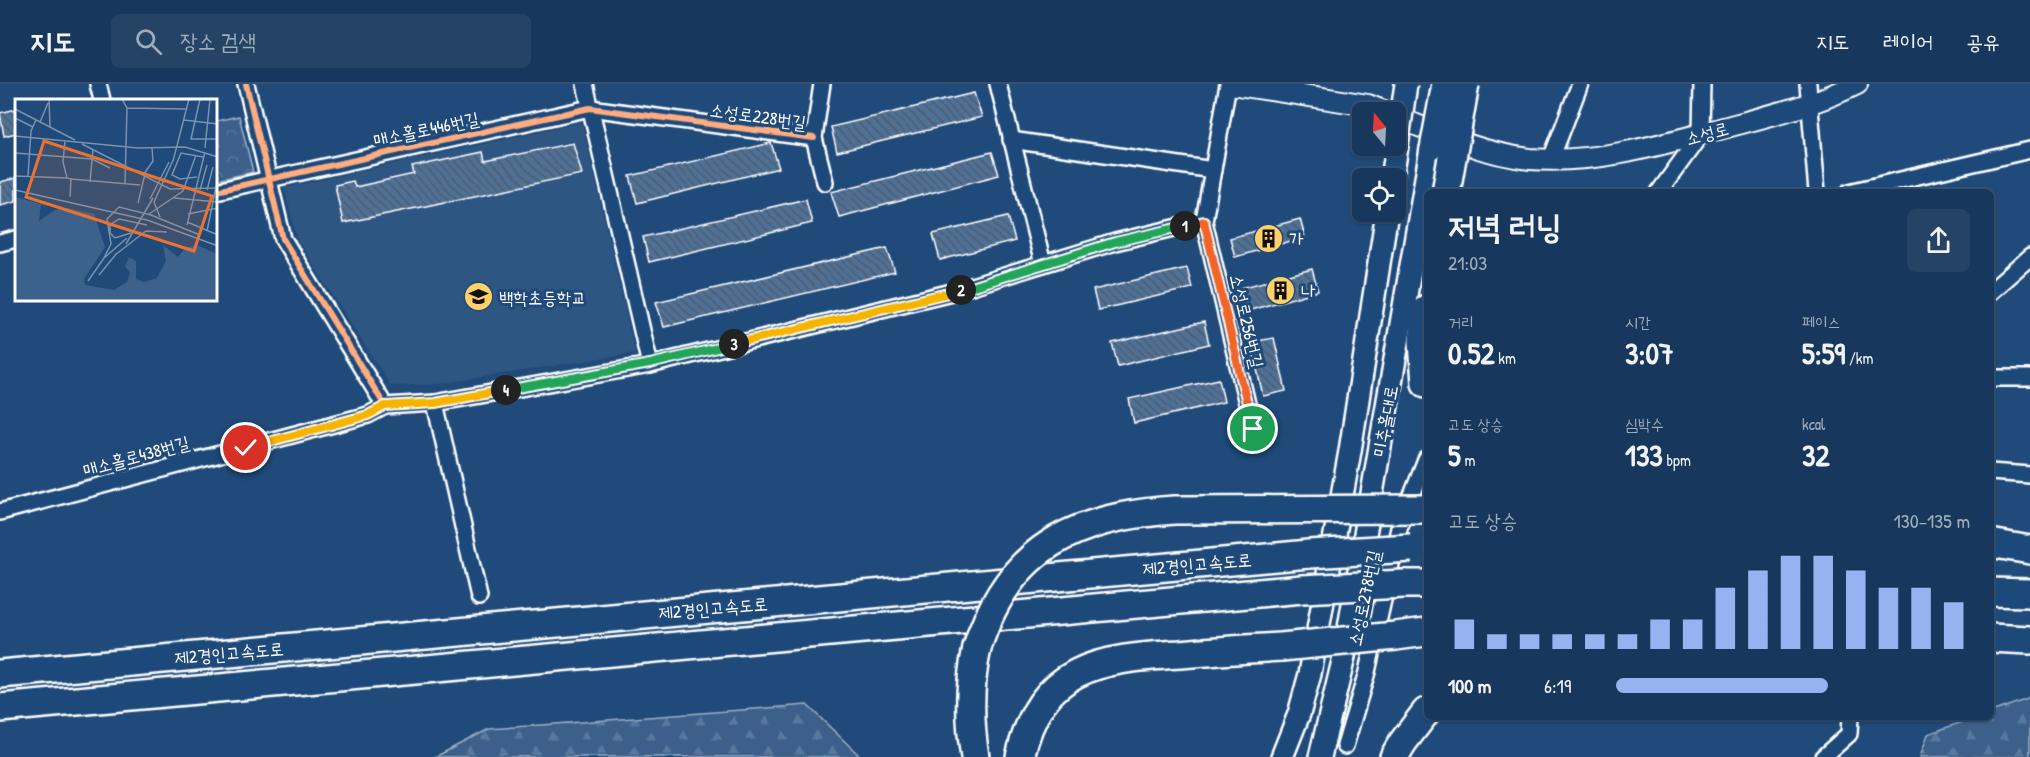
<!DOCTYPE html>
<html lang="ko">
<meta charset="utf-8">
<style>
body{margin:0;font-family:"Patrick Hand","Poor Story",sans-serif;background:#244365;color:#f1f3f6;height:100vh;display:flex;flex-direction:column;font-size:22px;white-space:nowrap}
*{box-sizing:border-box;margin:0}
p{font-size:20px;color:#9eacbb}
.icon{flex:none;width:33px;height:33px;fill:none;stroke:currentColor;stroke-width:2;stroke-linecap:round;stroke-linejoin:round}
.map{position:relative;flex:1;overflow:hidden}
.side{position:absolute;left:1424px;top:105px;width:570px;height:531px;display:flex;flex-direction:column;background:#17385c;border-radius:9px;box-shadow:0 2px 4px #0004,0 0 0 2px #365272}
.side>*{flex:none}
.needle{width:39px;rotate:342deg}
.fabs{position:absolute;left:1352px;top:18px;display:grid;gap:12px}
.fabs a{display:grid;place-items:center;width:54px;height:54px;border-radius:9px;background:#17385c;box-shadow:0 2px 4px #0004,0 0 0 2px #365272;font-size:30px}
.pin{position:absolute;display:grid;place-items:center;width:51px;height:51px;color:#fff;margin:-26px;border:3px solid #fff;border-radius:50%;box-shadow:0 2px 6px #0007}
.km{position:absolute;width:30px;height:30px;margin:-15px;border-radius:50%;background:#222;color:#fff;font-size:16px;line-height:30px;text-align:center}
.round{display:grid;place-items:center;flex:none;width:63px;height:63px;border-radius:9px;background:#244365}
.overview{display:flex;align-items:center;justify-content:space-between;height:102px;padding:0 24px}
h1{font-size:33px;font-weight:800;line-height:45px}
.metrics{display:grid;grid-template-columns:repeat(3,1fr);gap:9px;height:102px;padding:6px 24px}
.metrics div{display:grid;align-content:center}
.metrics b{font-size:30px;font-weight:800}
.metrics small{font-size:16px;font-weight:400}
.metrics p{font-size:16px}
.chart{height:168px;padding:12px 24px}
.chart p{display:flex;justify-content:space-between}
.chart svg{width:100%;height:108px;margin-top:6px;stroke:#95b2f1;stroke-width:6}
ul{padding:0 24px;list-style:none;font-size:20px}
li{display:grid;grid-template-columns:96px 72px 1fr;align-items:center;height:45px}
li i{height:15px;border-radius:8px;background:#95b2f1}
header{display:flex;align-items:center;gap:36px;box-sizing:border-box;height:84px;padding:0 30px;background:#17385c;border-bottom:2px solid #365272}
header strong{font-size:28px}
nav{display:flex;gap:33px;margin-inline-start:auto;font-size:21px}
.search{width:420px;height:54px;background:#244365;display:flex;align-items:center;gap:15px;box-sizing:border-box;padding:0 21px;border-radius:9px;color:#9eacbb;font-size:22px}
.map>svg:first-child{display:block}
.built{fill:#2e5683}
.forest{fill:url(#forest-firs);stroke:#9eb0c5;stroke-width:1.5}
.park{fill:url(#park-crowns);stroke:#9eb0c5;stroke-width:1.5}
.building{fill:url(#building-back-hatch);stroke:#fff;stroke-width:1.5}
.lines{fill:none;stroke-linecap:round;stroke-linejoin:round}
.minor-casing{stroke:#fff;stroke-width:20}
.tertiary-casing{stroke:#fff;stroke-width:24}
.secondary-casing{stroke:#fff;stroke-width:26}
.motorway-casing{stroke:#fff;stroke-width:32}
.minor{stroke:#1f4a7a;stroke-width:15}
.tertiary{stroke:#1f4a7a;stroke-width:20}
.secondary{stroke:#1f4a7a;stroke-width:21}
.motorway{stroke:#1f4a7a;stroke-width:27}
.secondary-bridge-casing{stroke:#fff;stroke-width:26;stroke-linecap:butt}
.motorway-bridge-casing{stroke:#fff;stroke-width:32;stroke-linecap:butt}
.secondary-bridge{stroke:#1f4a7a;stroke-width:21}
.motorway-bridge{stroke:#1f4a7a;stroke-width:27}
.cycleway-casing{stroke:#1f4a7a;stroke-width:10}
.cycleway{stroke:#ffac80;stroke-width:6}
.split-1-casing{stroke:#fff;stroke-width:12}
.split-2-casing{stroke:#fff;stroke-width:12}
.split-3-casing{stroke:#fff;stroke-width:12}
.split-4-casing{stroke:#fff;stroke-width:12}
.split-5-casing{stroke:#fff;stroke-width:12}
.split-1{stroke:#f0652b;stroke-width:8}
.split-2{stroke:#22a559;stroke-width:8}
.split-3{stroke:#f5b400;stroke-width:8}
.split-4{stroke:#22a559;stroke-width:8}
.split-5{stroke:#f5b400;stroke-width:8}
.labels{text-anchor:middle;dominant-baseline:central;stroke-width:6;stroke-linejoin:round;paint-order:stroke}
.street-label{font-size:18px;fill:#fff;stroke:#1f4a7a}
.poi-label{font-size:18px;fill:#fff;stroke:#1f4a7a;text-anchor:start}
.inset-road{fill:none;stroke:#7992af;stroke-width:1.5}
.view{fill:#eb7230;fill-opacity:0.15;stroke:#eb7230;stroke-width:3}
.inset-edge{fill:none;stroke:#fff;stroke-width:3}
</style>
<header>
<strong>지도</strong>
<div class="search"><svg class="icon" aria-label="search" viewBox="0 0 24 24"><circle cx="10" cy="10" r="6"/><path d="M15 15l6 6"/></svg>장소 검색</div>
<nav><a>지도</a><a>레이어</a><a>공유</a></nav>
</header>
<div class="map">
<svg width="2030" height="673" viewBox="0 0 2030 673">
<defs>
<pattern id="forest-firs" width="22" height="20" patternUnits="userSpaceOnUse" patternTransform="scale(1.5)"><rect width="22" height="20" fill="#3c618b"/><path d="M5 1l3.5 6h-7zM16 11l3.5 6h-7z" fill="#59799c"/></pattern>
<pattern id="park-crowns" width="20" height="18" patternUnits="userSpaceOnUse" patternTransform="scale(1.5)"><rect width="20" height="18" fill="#3c618b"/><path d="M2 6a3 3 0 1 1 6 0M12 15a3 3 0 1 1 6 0" fill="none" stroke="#59799c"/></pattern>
<pattern id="building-back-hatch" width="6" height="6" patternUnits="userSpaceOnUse" patternTransform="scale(1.5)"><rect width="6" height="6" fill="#507197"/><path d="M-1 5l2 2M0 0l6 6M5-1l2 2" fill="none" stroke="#4e5b6a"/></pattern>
</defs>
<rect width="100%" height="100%" fill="#1f4a7a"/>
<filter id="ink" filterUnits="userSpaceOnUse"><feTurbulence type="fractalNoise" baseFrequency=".0167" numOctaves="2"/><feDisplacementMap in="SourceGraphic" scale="12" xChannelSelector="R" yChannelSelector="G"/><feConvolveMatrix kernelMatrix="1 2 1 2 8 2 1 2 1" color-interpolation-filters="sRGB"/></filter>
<g filter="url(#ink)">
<polygon class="built" points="582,38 635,269 440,300 391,302 298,157 284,104"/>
<g class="forest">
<polygon points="2030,614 2030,673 1920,673 1928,650 1976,633 1990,633 1991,628"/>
<polygon points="807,621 861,673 435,673 489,645"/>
</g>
<polygon class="park" points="239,32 253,88 216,96 216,37"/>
<g class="building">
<polygon points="974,9 982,33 837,68 831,43"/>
<polygon points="16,25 16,49 4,52 0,29"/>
<polygon points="573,59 582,90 343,139 335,101 353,97 355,103 414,90 412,83 483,68 485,77"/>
<polygon points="771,59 779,84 637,119 630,92"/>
<polygon points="992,68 999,91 839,133 831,108"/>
<polygon points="16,94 16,117 0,121 0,98"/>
<polygon points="806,115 812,139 649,178 643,153"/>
<polygon points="1008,132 1015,157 940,176 933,150"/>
<polygon points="1300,135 1305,153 1235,173 1230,154"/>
<polygon points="887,164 895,188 664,243 656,218"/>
<polygon points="1187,184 1192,204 1098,226 1093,206"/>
<polygon points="1312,185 1318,207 1247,227 1241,204"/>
<polygon points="1204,238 1209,260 1118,282 1112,259"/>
<polygon points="1274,254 1286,307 1263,312 1251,258"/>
<polygon points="1219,295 1224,318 1134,339 1129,315"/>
</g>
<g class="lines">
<defs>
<g id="minor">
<polyline points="98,0 102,16"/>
<polyline points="246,0 283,155 385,322 435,319 650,281 952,208 1115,158 1204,137"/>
<polyline points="585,0 650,281"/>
<polyline points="822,0 814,54 825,98"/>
<polyline points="998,0 1043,180"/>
<polyline points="1228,0 1204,137 1253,345"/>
<polyline points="1808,0 1817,108"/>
<polyline points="1011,56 1213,86"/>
<polyline points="1551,75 1580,0"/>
<polyline points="216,107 590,24 814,54"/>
<polyline points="1659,108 1701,50 1702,0"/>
<polyline points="1849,108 2030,66"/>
<polyline points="0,159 16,155"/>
<polyline points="1990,208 2030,173"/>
<polyline points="1990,294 2030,294"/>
<polyline points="435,319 479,513"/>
<polyline points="1990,388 2030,391"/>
<polyline points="0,428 368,331 385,322"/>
<polyline points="1345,662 1367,588 1399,444 1426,376"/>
<polyline points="1823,673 1849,650 1850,633"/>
</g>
<g id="tertiary">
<polyline points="1231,0 1368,21 1386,28"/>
<path d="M1395,32c43,18 88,38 135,43 66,5 130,-14 193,-31 45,-12 92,-23 134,-44"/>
</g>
<g id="secondary">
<polyline points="1392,94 1396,69"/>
<polyline points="1282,673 1299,630 1310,590 1350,367 1387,128"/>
<polyline points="1320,673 1344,573 1431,65"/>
</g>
<g id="motorway">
<polyline points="1426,225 1423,257 1426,299"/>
<polyline points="1990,459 2030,466"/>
<polyline points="1404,500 1426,500"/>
<polyline points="1990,508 2030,509"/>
<polyline points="1396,552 1426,548"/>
<polyline points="1990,554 2030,556"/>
<polyline points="0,590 1309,470"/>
<polyline points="0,624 1302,505"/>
<path d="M975,673c-6,-36 -6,-73 2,-109"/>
<path d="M1020,673c20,-91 78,-98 160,-103 34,-3 67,-5 101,-7"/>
<polyline points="1394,673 1403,658 1426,628"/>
</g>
</defs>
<use href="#minor" class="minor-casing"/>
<use href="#tertiary" class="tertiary-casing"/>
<use href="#secondary" class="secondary-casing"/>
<use href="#motorway" class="motorway-casing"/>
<use href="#minor" class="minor"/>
<use href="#tertiary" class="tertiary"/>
<use href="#secondary" class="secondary"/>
<use href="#motorway" class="motorway"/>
<defs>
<g id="secondary-bridge">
<polyline points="1431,65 1443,0"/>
<polyline points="1396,69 1406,0"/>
</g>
<g id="motorway-bridge">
<polyline points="1446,108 1465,0"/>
<polyline points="1309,470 1411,464"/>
<polyline points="1302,505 1404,500"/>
<polyline points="1281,563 1396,552"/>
<path d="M977,564c31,-100 98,-132 198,-138l251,-1"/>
</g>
</defs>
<use href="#secondary-bridge" class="secondary-bridge-casing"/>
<use href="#motorway-bridge" class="motorway-bridge-casing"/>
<use href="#secondary-bridge" class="secondary-bridge"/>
<use href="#motorway-bridge" class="motorway-bridge"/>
<defs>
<g id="cycleway">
<polyline points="246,0 283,155 385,322 435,319 650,281 952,208 1115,158 1204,137"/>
<polyline points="216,107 590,24 814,54"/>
</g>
</defs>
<use href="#cycleway" class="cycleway-casing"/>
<use href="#cycleway" class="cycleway"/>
</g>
</g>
<g class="lines" filter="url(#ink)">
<defs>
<polyline id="split-1" points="1185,142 1204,137 1253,345"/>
<polyline id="split-2" points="961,206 1115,158 1185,142"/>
<polyline id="split-3" points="734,260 961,206"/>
<polyline id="split-4" points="506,306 650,280 734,260"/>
<polyline id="split-5" points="246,364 368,331 385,322 435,319 506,306"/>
</defs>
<use href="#split-1" class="split-1-casing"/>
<use href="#split-2" class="split-2-casing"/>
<use href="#split-3" class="split-3-casing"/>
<use href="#split-4" class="split-4-casing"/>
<use href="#split-5" class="split-5-casing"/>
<use href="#split-1" class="split-1"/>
<use href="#split-2" class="split-2"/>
<use href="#split-3" class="split-3"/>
<use href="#split-4" class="split-4"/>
<use href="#split-5" class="split-5"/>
</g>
<defs>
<symbol id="building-disc" viewBox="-11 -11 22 22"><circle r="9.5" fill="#ffd166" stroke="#1f4a7a"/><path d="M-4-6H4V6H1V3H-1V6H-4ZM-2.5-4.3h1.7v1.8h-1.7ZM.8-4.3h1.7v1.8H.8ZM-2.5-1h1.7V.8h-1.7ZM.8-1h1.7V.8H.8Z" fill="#111"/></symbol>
<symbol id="school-disc" viewBox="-11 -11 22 22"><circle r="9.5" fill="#ffd166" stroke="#1f4a7a"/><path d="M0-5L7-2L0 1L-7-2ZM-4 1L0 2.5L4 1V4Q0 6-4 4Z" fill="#111"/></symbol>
</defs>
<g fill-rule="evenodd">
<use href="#building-disc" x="1252" y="138" width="33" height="33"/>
<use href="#building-disc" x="1264" y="190" width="33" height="33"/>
<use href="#school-disc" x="462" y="196" width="33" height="33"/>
</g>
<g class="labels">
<g class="street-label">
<text transform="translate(758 32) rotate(8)">소성로228번길</text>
<text transform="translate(426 45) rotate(-12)">매소홀로446번길</text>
<text transform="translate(1707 49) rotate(-15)">소성로</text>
<text transform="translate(1247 237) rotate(77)">소성로256번길</text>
<text transform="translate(1385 337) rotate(-80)">미추홀대로</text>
<text transform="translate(136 372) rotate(-15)">매소홀로438번길</text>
<text transform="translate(1197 480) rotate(-5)">제2경인고속도로</text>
<text transform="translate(1364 514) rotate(-78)">소성로278번길</text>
<text transform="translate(713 524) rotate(-5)">제2경인고속도로</text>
<text transform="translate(229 569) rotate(-5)">제2경인고속도로</text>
</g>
<g class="poi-label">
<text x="1289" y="154">가</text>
<text x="1301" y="206">나</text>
<text x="499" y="213">백학초등학교</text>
</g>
</g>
<g transform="translate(15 15)">
<rect width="202" height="202" fill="#1f4a7a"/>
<path d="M0,98l34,9 -8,-1 -2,16 16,-11 12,-2 27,6 11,33 -21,32 1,6 29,5 13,-8 3,-9 -5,-7 4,-9 7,4v18l8,3 13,-4 9,-17 -3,-16 15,12 8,-10 13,-1 18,8v47h-202z" fill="#3c618b"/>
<path class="inset-road" d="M34,0l1,28M107,0l5,9 -2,76M185,0l-9,40h27M112,9l60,1M0,10l60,31M0,19l18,9M169,21l34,4M25,23l8,-19M0,37l123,12 47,-1 33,10M50,42l-2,21 4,16 4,1 -1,18M67,45l88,45 48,-1M190,49l5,-49M0,54l77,6 18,9M158,62l16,-62M129,75l9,-13 -1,-13M0,77l52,2M13,77l3,-45 5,-11M182,78l-17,2 -8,-4 9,-22 22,4M56,80l69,6M75,83l3,-33M0,91l132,30 71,26M185,91l7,-25M192,91l6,-23M159,99l44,4M135,100l19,-37M123,104l7,-29M134,115l34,-23 13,-36M173,115l30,-6M145,118l-6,-15 20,-44M172,123l31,13M172,126l18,-73M192,132l11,-54M116,134l-16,5 -5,-5v-8l9,-6 28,6M111,145l27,-46M100,156l31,-24 21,1M89,159l7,-14 -4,-25 12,-12 32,8 49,20M84,176l18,-22M73,182l16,-23 23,-20"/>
<path class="view" d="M29,42l168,55 -18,55 -168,-54z"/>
<rect width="202" height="202" class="inset-edge"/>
</g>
</svg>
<div class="fabs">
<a><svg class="needle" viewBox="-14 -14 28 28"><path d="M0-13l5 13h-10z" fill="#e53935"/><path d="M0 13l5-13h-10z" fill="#9eacbb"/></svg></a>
<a><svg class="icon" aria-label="locate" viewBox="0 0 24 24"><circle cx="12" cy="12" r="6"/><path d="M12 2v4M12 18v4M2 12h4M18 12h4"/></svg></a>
</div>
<div class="pin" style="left:1253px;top:345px;background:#1e9e55"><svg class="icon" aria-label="arrive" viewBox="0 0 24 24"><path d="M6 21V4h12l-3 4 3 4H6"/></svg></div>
<div class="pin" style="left:246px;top:364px;background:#d93025"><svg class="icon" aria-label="check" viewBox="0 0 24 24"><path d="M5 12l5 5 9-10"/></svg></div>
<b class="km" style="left:1185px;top:142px">1</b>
<b class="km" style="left:961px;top:206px">2</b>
<b class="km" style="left:734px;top:260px">3</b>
<b class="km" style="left:506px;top:306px">4</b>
<section class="side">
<div class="overview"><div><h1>저녁 러닝</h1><p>21:03</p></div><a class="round"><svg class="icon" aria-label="share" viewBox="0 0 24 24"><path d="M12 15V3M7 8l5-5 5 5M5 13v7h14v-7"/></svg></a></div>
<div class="metrics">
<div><p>거리</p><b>0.52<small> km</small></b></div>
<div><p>시간</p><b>3:07</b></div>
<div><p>페이스</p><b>5:59<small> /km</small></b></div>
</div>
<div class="metrics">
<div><p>고도 상승</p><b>5<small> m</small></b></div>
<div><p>심박수</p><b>133<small> bpm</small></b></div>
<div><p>kcal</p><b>32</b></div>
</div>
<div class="chart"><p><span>고도 상승</span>130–135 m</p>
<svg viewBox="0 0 160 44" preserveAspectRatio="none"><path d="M5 44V32M15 44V38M25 44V38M35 44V38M45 44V38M55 44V38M65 44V32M75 44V32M85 44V19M95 44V12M105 44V6M115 44V6M125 44V12M135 44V19M145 44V19M155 44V25"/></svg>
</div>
<ul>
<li><b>100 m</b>6:19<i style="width:60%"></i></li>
</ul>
</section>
</div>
